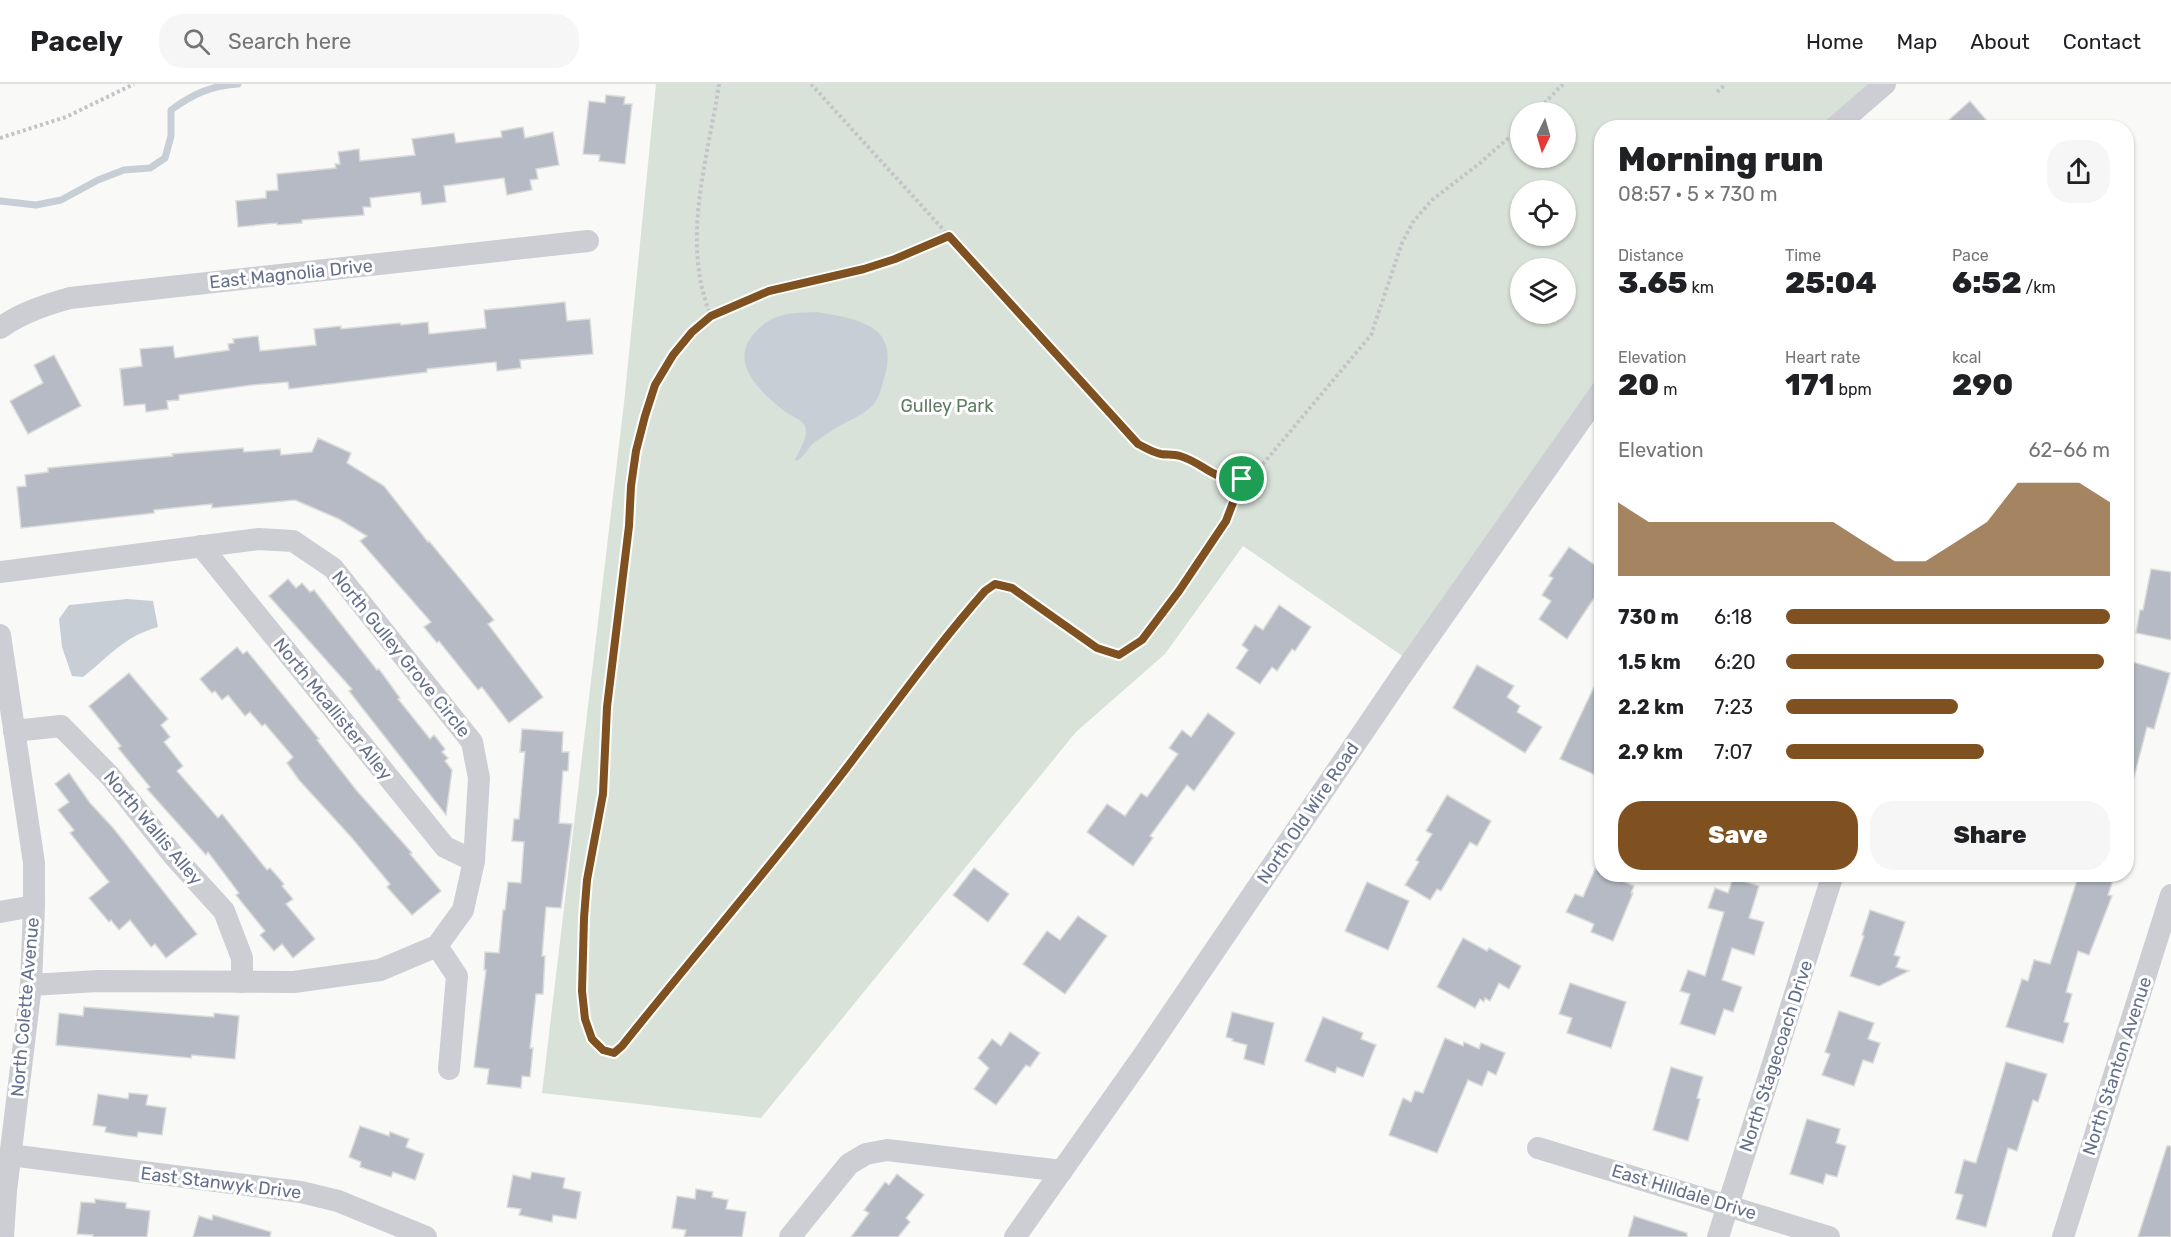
<!DOCTYPE html>
<meta charset="utf-8">
<style>
body{margin:0;font-family:Rubik,sans-serif;background:#f6f6f6;color:#202124;height:100vh;display:flex;flex-direction:column;font-size:22px;white-space:nowrap}
*{box-sizing:border-box;margin:0}
p{font-size:20px;color:#757577}
.icon{flex:none;width:33px;height:33px;fill:none;stroke:currentColor;stroke-width:2;stroke-linecap:round;stroke-linejoin:round}
.map{position:relative;flex:1;overflow:hidden}
.sheet{position:absolute;left:1594px;top:36px;width:540px;height:762px;display:flex;flex-direction:column;background:#fff;border-radius:24px;box-shadow:0 2px 4px #0004}
.sheet>*{flex:none}
.needle{width:39px;rotate:185deg}
.tools{position:absolute;left:1510px;top:18px;display:grid;gap:12px}
.tools a{display:grid;place-items:center;width:66px;height:66px;border-radius:50%;background:#fff;box-shadow:0 2px 4px #0004;font-size:30px}
.pin{position:absolute;display:grid;place-items:center;width:51px;height:51px;color:#fff;margin:-26px;border:3px solid #fff;border-radius:50%;box-shadow:0 2px 6px #0007}
.round{display:grid;place-items:center;flex:none;width:63px;height:63px;border-radius:24px;background:#f6f6f6}
.headline{display:flex;align-items:center;justify-content:space-between;height:102px;padding:0 24px}
h1{font-size:33px;font-weight:800;line-height:45px}
.figures{display:grid;grid-template-columns:repeat(3,1fr);gap:9px;height:102px;padding:6px 24px}
.figures div{display:grid;align-content:center}
.figures b{font-size:30px;font-weight:800}
.figures small{font-size:16px;font-weight:400}
.figures p{font-size:16px}
.chart{height:168px;padding:12px 24px}
.chart p{display:flex;justify-content:space-between}
.chart svg{width:100%;height:108px;margin-top:6px;fill:#805120;opacity:.7}
.action{display:flex;gap:12px;margin-top:auto;padding:12px 24px}
.action a{flex:1;height:69px;border-radius:24px;background:#805120;color:#fff;font-size:24px;font-weight:800;line-height:69px;text-align:center}
.action a+a{background:#f6f6f6;color:#202124}
ul{padding:0 24px;list-style:none;font-size:20px}
li{display:grid;grid-template-columns:96px 72px 1fr;align-items:center;height:45px}
li i{height:15px;border-radius:8px;background:#805120}
header{display:flex;align-items:center;gap:36px;box-sizing:border-box;height:84px;padding:0 30px;background:#fff;border-bottom:2px solid #e0e0e0}
header strong{font-size:28px}
nav{display:flex;gap:33px;margin-inline-start:auto;font-size:21px}
.search{width:420px;height:54px;background:#f6f6f6;display:flex;align-items:center;gap:15px;box-sizing:border-box;padding:0 21px;border-radius:24px;color:#757577;font-size:22px}
.map>svg:first-child{display:block}
.green{fill:#d9e2d8;fill-rule:evenodd}
.water{fill:#c8ced6}
.lines{fill:none;stroke-linecap:round;stroke-linejoin:round}
.stream{stroke:#c8ced6;stroke-width:7}
.building{fill:#b5bac4;stroke:#dbdcd9;stroke-width:1.5}
.path{stroke:#c3c4c8;stroke-width:4;stroke-dasharray:3 3;stroke-linecap:butt}
.minor{stroke:#ccced3;stroke-width:22}
.route-casing{stroke:#fff;stroke-width:12}
.route{stroke:#805120;stroke-width:8}
.labels{text-anchor:middle;dominant-baseline:central;stroke-width:6;stroke-linejoin:round;paint-order:stroke}
.street-label{font-size:18px;fill:#65708c;stroke:#fff}
.park-label{font-size:18px;fill:#617c64;stroke:#fff}
</style>
<header>
<strong>Pacely</strong>
<div class="search"><svg class="icon" aria-label="search" viewBox="0 0 24 24"><circle cx="10" cy="10" r="6"/><path d="M15 15l6 6"/></svg>Search here</div>
<nav><a>Home</a><a>Map</a><a>About</a><a>Contact</a></nav>
</header>
<div class="map">
<svg width="2171" height="1153" viewBox="0 0 2171 1153">
<rect width="100%" height="100%" fill="#f9faf7"/>
<path class="green" d="M656,0h1229l-51,43 -232,1v262l-191,272 -168,-116 -78,108 -89,78 -315,386 -219,-25 82,-690zM1521,28h45v46h-45zM1521,106h45v46h-45zM1521,184h45v46h-45z"/>
<g class="water">
<path d="M818,228c38,7 81,12 67,63 -3,10 -5,22 -12,30 -12,12 -26,16 -39,24 -6,4 -13,9 -19,13 -8,6 -9,14 -19,19l-1,-1c4,-9 14,-24 10,-34 -4,-8 -16,-10 -22,-16 -22,-17 -53,-46 -31,-74 19,-24 38,-23 66,-24z"/>
<path d="M127,515l26,2 5,26c-35,10 -48,29 -75,50l-11,-1 -10,-29 -3,-28 10,-14z"/>
</g>
<g class="lines">
<path class="stream" d="M0,117l36,4 25,-5 37,-20 26,-10 26,-2 15,-10 6,-22v-26c22,-16 39,-24 67,-26"/>
</g>
<g class="building">
<polygon points="606,11 625,13 624,20 632,20 625,80 599,77 600,71 583,70 589,17 605,19"/>
<polygon points="1970,17 1993,44 1940,44"/>
<polygon points="523,43 525,54 553,48 559,81 536,85 538,95 530,96 532,106 507,111 504,94 444,102 446,118 422,121 420,108 370,114 371,123 363,123 364,131 302,136 302,139 277,141 277,139 238,143 236,117 266,114 266,107 278,106 277,90 336,84 335,80 340,80 338,68 359,65 360,77 415,71 412,55 454,49 456,59 502,53 501,47"/>
<polygon points="565,218 567,237 590,235 593,270 520,276 521,284 497,287 496,278 427,285 427,288 289,305 288,298 252,301 179,311 179,316 167,317 168,325 146,328 145,320 124,322 120,285 142,282 140,265 173,262 175,274 229,266 228,260 234,259 233,255 258,252 260,267 316,261 314,245 341,242 341,245 400,239 401,241 428,238 429,250 486,244 484,226"/>
<polygon points="54,271 81,322 28,350 10,317 43,299 34,281"/>
<polygon points="318,354 351,369 347,379 384,402 428,458 429,457 494,536 488,540 543,613 509,639 482,603 478,606 439,557 437,559 424,543 431,538 360,457 367,452 339,435 295,416 212,424 212,420 154,426 154,429 21,444 17,403 26,402 25,391 48,388 48,384 173,372 172,370 243,364 244,368 280,365 281,371 312,368"/>
<polygon points="1569,463 1602,486 1602,502 1567,555 1539,535 1551,517 1542,511 1553,494 1549,492"/>
<polygon points="2151,485 2171,488 2171,556 2136,549 2140,526 2143,526"/>
<polygon points="288,495 296,504 302,499 310,508 314,506 377,586 379,585 400,614 398,615 430,655 434,651 445,665 442,668 448,674 445,677 452,686 446,731 349,607 352,605 269,512"/>
<polygon points="1279,521 1311,543 1295,567 1292,565 1277,587 1272,583 1260,600 1236,584 1248,566 1242,561 1255,541 1263,546"/>
<polygon points="237,563 243,570 247,567 305,638 319,655 317,656 357,707 412,769 410,770 441,807 412,831 387,803 390,800 352,754 299,696 287,679 293,673 265,640 262,642 250,628 245,632 228,611 222,616 215,607 212,609 200,595"/>
<polygon points="2133,578 2170,589 2154,645 2147,643 2133,697 2127,697 2127,598"/>
<polygon points="1477,581 1514,602 1507,613 1520,622 1517,628 1542,643 1525,669 1453,624"/>
<polygon points="1602,586 1602,694 1560,675"/>
<polygon points="129,589 168,635 161,641 170,653 164,658 183,682 177,687 218,734 222,730 267,786 270,784 284,800 282,802 293,815 286,820 315,855 293,874 282,860 274,867 260,851 265,847 236,811 239,809 208,768 206,771 147,705 150,703 118,664 121,662 89,622"/>
<polygon points="1208,629 1235,649 1194,707 1187,701 1150,752 1153,754 1133,782 1087,748 1107,720 1125,732 1141,709 1147,713 1178,670 1169,664 1182,646 1191,653"/>
<polygon points="522,645 563,648 562,668 569,668 568,687 563,687 559,739 572,740 561,824 546,823 542,872 545,872 543,910 536,910 530,964 533,964 530,993 522,992 521,1004 487,1000 489,985 474,983 486,886 484,886 485,868 499,869 503,826 505,826 508,798 521,799 524,758 512,757 514,735 519,735 525,668 520,668"/>
<polygon points="69,689 90,719 114,745 197,850 166,874 155,860 151,863 130,836 119,846 111,836 109,838 89,814 109,798 70,749 74,746 58,726 69,718 55,700"/>
<polygon points="1447,711 1491,737 1477,762 1470,758 1441,807 1437,805 1430,816 1405,801 1419,778 1416,776 1432,750 1426,747"/>
<polygon points="974,784 1009,810 988,838 953,811"/>
<polygon points="1595,785 1602,788 1602,790 1607,790 1634,802 1631,809 1633,809 1613,857 1591,848 1594,840 1566,828 1575,810 1583,813"/>
<polygon points="2079,790 2115,790 2108,811 2112,812 2089,871 2078,867 2066,908 2072,910 2064,938 2069,939 2063,959 2006,943 2022,895 2028,897 2034,876 2050,880"/>
<polygon points="1733,794 1759,802 1749,834 1764,838 1754,871 1732,864 1722,896 1742,903 1733,928 1724,925 1715,951 1680,940 1690,910 1680,907 1688,886 1705,892 1724,828 1708,824 1715,804 1728,809"/>
<polygon points="1367,798 1409,817 1388,866 1345,847"/>
<polygon points="1870,826 1905,838 1894,871 1900,873 1896,883 1909,887 1879,902 1850,892 1864,852 1862,851"/>
<polygon points="1078,832 1107,852 1065,910 1023,880 1047,847 1060,856"/>
<polygon points="1463,854 1487,867 1489,864 1521,882 1509,905 1499,899 1490,917 1485,914 1484,918 1480,915 1475,924 1437,903"/>
<polygon points="1570,899 1626,918 1611,964 1567,949 1572,934 1559,930"/>
<polygon points="84,923 214,933 214,929 239,932 235,975 192,971 191,974 56,961 59,929 83,932"/>
<polygon points="1839,927 1874,939 1868,955 1880,959 1873,979 1863,976 1854,1002 1822,991 1830,970 1825,968"/>
<polygon points="1232,928 1274,939 1264,981 1244,975 1247,961 1232,957 1233,955 1226,953"/>
<polygon points="1323,933 1363,949 1361,955 1376,961 1363,993 1337,983 1335,989 1305,977"/>
<polygon points="1010,948 1040,969 1030,983 1026,981 996,1021 974,1005 989,984 978,974 992,955 1001,962"/>
<polygon points="1445,954 1463,962 1464,958 1479,965 1481,959 1505,969 1496,991 1488,987 1482,1002 1468,996 1437,1069 1389,1051 1403,1014 1411,1018 1415,1007 1423,1009"/>
<polygon points="2006,978 2047,990 2038,1018 2033,1016 2017,1067 2008,1064 1986,1143 1956,1135 1963,1111 1955,1109 1964,1076 1976,1079"/>
<polygon points="1671,983 1703,993 1697,1014 1700,1015 1688,1057 1653,1046"/>
<polygon points="129,1009 148,1011 146,1021 166,1024 162,1051 138,1048 137,1053 121,1051 105,1048 106,1043 93,1041 98,1010 128,1015"/>
<polygon points="1807,1035 1840,1045 1836,1059 1846,1062 1837,1093 1826,1090 1823,1100 1790,1090"/>
<polygon points="360,1042 389,1052 390,1048 409,1055 406,1063 424,1070 415,1096 393,1088 391,1093 360,1083 361,1078 349,1073"/>
<polygon points="2167,1062 2171,1062 2171,1153 2138,1153"/>
<polygon points="532,1088 565,1094 563,1104 581,1108 576,1135 553,1131 552,1138 519,1131 521,1125 507,1123 513,1091 530,1095"/>
<polygon points="897,1090 924,1111 906,1134 910,1138 898,1153 851,1153 869,1129 864,1126 885,1098 889,1101"/>
<polygon points="696,1105 713,1108 712,1113 728,1116 726,1125 746,1128 742,1153 684,1153 686,1146 672,1144 677,1112 695,1115"/>
<polygon points="95,1115 126,1119 126,1124 150,1127 147,1153 93,1153 93,1151 77,1150 81,1118 95,1119"/>
<polygon points="213,1131 271,1148 270,1153 193,1153 199,1132 212,1136"/>
<polygon points="1634,1132 1687,1149 1687,1153 1628,1153"/>
</g>
<g class="lines">
<g class="path">
<path d="M719,0c-11,76 -39,157 -8,232 -32,28 -55,59 -67,101 -11,39 -11,72 -16,112 -7,58 -16,117 -20,176 -3,29 -2,58 -5,86 -2,20 -8,39 -11,58 -8,52 -16,116 -7,168 3,18 11,31 29,36l8,-7c74,-93 151,-182 223,-276 46,-60 90,-122 140,-179l10,-7 17,4 85,60 22,7 23,-15 37,-49 47,-70 16,-42"/>
<path d="M811,0l327,360c9,5 17,10 27,10 5,1 9,0 14,1 34,11 37,38 78,16l114,-136 31,-92 11,-21 19,-22 48,-37 41,-36"/>
<polyline points="1717,8 1726,0"/>
<polyline points="1536,28 1563,0"/>
<polyline points="0,54 66,33 134,0"/>
<polyline points="711,232 769,207 864,185 895,175 949,152"/>
</g>
<g class="minor">
<polyline points="1834,44 1885,0"/>
<path d="M0,244c21,-15 45,-23 70,-30l518,-57"/>
<polyline points="201,462 445,763 474,777"/>
<polyline points="0,488 259,455 293,457 333,484 472,658 479,694 474,777 463,826 437,862 380,886 294,898 98,897 31,901"/>
<polyline points="0,551 34,779 34,822 31,901 6,1107 3,1153"/>
<polyline points="14,647 61,642 110,692 173,771 224,827 242,874 242,898"/>
<polyline points="0,828 34,822"/>
<polyline points="437,862 457,892 449,985"/>
<polyline points="1538,1064 1829,1153"/>
<polyline points="10,1071 301,1108 338,1117 426,1153"/>
<polyline points="790,1153 849,1080 866,1070 887,1066 1062,1087"/>
<polyline points="1015,1153 1145,969 1404,588 1602,306"/>
<polyline points="1718,1153 1833,790"/>
<polyline points="2063,1153 2171,811"/>
</g>
</g>
<g class="lines">
<defs>
<path id="route" d="M949,152l189,208c8,4 14,8 23,10 6,1 12,0 19,2 26,8 30,24 62,23l-16,42 -47,70 -37,49 -23,15 -22,-7 -85,-60 -17,-4 -10,7c-50,57 -94,119 -140,179 -72,94 -149,183 -223,276l-8,7 -11,-3 -11,-11 -7,-20 -3,-28 2,-73 3,-38 16,-86 4,-87 22,-181 2,-40 5,-35 9,-35 10,-31 18,-30 19,-23 19,-16 58,-25 95,-22 31,-10z"/>
</defs>
<use href="#route" class="route-casing"/>
<use href="#route" class="route"/>
</g>
<g class="labels">
<g class="street-label">
<text transform="translate(291 190) rotate(-6)">East Magnolia Drive</text>
<text transform="translate(401 570) rotate(51)">North Gulley Grove Circle</text>
<text transform="translate(333 625) rotate(51)">North Mcallister Alley</text>
<text transform="translate(1308 729) rotate(-56)">North Old Wire Road</text>
<text transform="translate(153 744) rotate(50)">North Wallis Alley</text>
<text transform="translate(25 923) rotate(-85)">North Colette Avenue</text>
<text transform="translate(1776 972) rotate(-72)">North Stagecoach Drive</text>
<text transform="translate(2117 982) rotate(-72)">North Stanton Avenue</text>
<text transform="translate(221 1099) rotate(7)">East Stanwyk Drive</text>
<text transform="translate(1684 1108) rotate(17)">East Hilldale Drive</text>
</g>
<g class="park-label">
<text x="947" y="322">Gulley Park</text>
</g>
</g>
</svg>
<div class="tools">
<a><svg class="needle" viewBox="-14 -14 28 28"><path d="M0-13l5 13h-10z" fill="#e53935"/><path d="M0 13l5-13h-10z" fill="#757577"/></svg></a>
<a><svg class="icon" aria-label="locate" viewBox="0 0 24 24"><circle cx="12" cy="12" r="6"/><path d="M12 2v4M12 18v4M2 12h4M18 12h4"/></svg></a>
<a><svg class="icon" aria-label="layers" viewBox="0 0 24 24"><path d="M12 4l9 5-9 5-9-5zM3 14l9 5 9-5"/></svg></a>
</div>
<div class="pin" style="left:1242px;top:395px;background:#1e9e55"><svg class="icon" aria-label="arrive" viewBox="0 0 24 24"><path d="M6 21V4h12l-3 4 3 4H6"/></svg></div>
<section class="sheet">
<div class="headline"><div><h1>Morning run</h1><p>08:57 · 5 × 730 m</p></div><a class="round"><svg class="icon" aria-label="share" viewBox="0 0 24 24"><path d="M12 15V3M7 8l5-5 5 5M5 13v7h14v-7"/></svg></a></div>
<div class="figures">
<div><p>Distance</p><b>3.65<small> km</small></b></div>
<div><p>Time</p><b>25:04</b></div>
<div><p>Pace</p><b>6:52<small> /km</small></b></div>
</div>
<div class="figures">
<div><p>Elevation</p><b>20<small> m</small></b></div>
<div><p>Heart rate</p><b>171<small> bpm</small></b></div>
<div><p>kcal</p><b>290</b></div>
</div>
<div class="chart"><p><span>Elevation</span>62–66 m</p>
<svg viewBox="0 0 160 44" preserveAspectRatio="none"><path d="M0 44V14L10 22L20 22L30 22L40 22L50 22L60 22L70 22L80 30L90 38L100 38L110 30L120 22L130 6L140 6L150 6L160 14V44z"/></svg>
</div>
<ul>
<li><b>730 m</b>6:18<i style="width:100%"></i></li>
<li><b>1.5 km</b>6:20<i style="width:98%"></i></li>
<li><b>2.2 km</b>7:23<i style="width:53%"></i></li>
<li><b>2.9 km</b>7:07<i style="width:61%"></i></li>
</ul>
<div class="action"><a>Save</a><a>Share</a></div>
</section>
</div>
